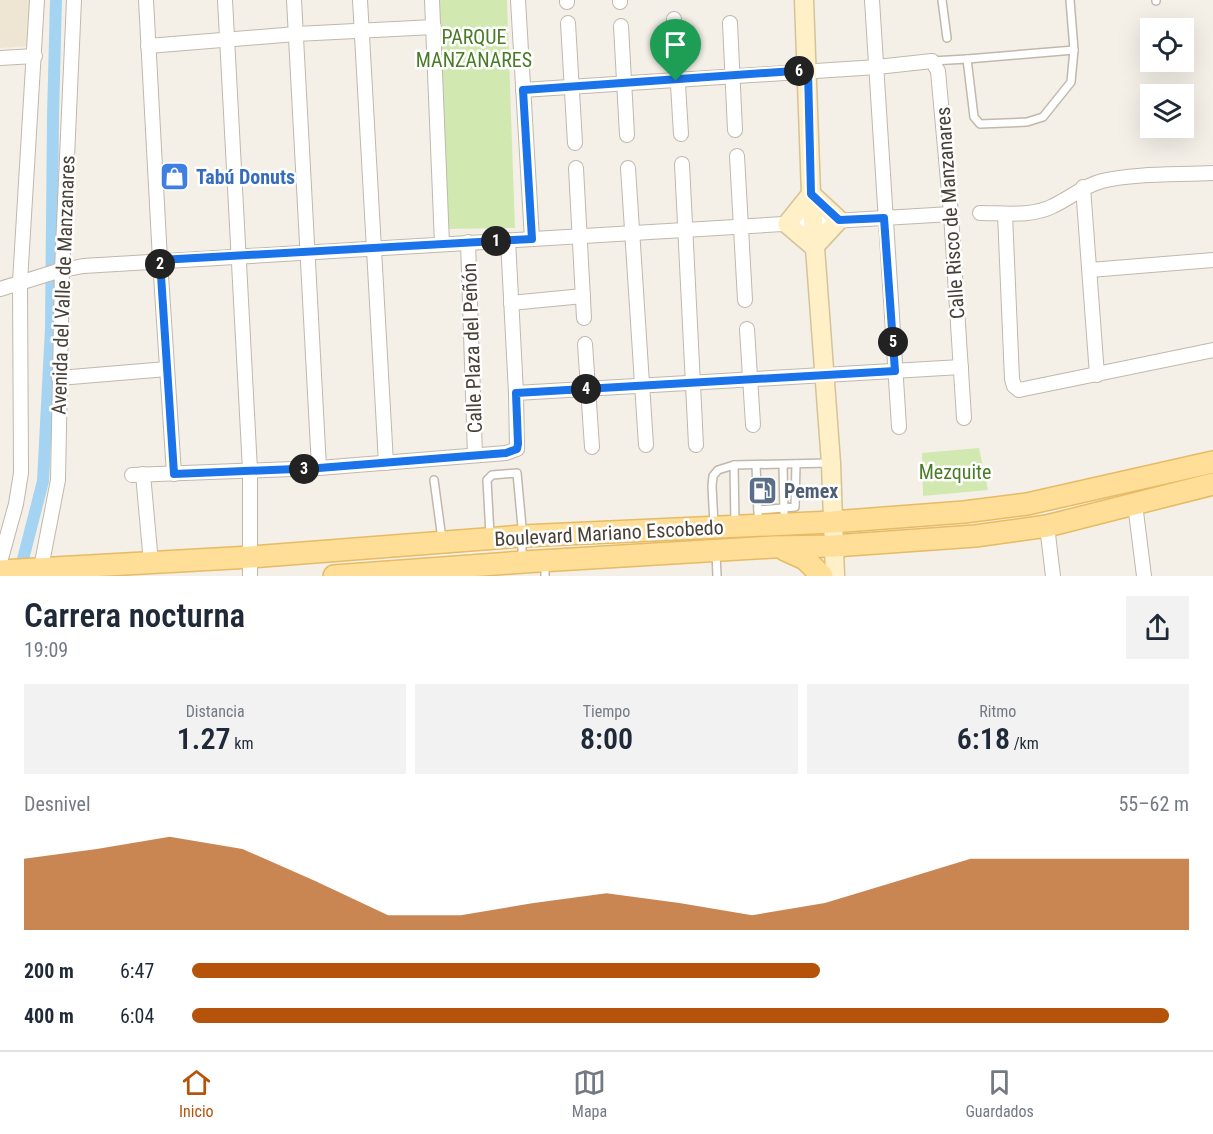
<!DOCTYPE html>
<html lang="es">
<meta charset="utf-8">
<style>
body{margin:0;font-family:"Roboto Condensed",sans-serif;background:#f2f2f3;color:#1f2937;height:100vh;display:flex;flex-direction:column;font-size:22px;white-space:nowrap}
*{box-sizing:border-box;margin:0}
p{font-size:20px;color:#747a83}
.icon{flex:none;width:33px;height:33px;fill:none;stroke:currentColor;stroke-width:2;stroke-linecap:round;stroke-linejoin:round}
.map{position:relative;height:576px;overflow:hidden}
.side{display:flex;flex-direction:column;background:#fff;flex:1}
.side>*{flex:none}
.fabs{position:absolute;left:1140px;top:18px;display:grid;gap:12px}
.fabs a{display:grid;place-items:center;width:54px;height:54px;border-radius:0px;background:#fff;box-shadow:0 6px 24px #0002;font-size:30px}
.pin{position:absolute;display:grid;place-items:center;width:51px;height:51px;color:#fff;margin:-62px -26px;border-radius:50% 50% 50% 0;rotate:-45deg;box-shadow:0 0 6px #0007}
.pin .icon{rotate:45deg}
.km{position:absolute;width:30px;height:30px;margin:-15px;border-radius:50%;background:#222;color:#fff;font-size:16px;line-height:30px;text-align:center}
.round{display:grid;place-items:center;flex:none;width:63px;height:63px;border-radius:0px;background:#f2f2f3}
.summary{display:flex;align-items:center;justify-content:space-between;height:102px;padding:0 24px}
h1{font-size:33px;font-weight:600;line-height:45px}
.metrics{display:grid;grid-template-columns:repeat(3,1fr);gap:9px;height:102px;padding:6px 24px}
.metrics div{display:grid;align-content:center;border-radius:0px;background:#f2f2f3;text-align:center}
.metrics b{font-size:30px;font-weight:600}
.metrics small{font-size:16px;font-weight:400}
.metrics p{font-size:16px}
.chart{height:168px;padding:12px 24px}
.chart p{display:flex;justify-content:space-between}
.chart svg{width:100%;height:108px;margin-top:6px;fill:#b45309;opacity:.7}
ul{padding:0 24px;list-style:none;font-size:20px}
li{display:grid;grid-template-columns:96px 72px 1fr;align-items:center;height:45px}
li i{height:15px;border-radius:8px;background:#b45309}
.menu{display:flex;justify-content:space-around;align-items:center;height:84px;border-top:2px solid #e0e1e3;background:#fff;font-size:16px;color:#747a83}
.menu a{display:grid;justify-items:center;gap:3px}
.menu .current{color:#b45309}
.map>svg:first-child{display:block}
.education{fill:#eee5d2}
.green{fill:#d1e9b0}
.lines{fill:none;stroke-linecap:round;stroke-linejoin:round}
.canal{stroke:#a4d4f2;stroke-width:12}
.lane-casing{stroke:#c0b8ab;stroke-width:10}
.street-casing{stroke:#c0b8ab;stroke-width:16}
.secondary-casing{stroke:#d5c398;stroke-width:21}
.primary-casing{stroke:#e6bb65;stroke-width:24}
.lane{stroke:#fff;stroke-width:7}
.street{stroke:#fff;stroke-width:14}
.secondary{stroke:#fff0c8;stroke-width:18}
.primary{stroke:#ffde97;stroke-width:21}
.route-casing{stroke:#fff;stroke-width:12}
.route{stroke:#1a73e8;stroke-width:8}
.labels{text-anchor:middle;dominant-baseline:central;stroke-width:5;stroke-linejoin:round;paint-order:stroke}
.park-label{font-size:20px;fill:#4a7c28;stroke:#fff}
.shop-label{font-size:20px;font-weight:bold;fill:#366cbe;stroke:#fff;text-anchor:start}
.street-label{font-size:20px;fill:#484137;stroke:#fff}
.service-label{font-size:20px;font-weight:bold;fill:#4e5e75;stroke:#fff;text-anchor:start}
</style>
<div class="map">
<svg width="1213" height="576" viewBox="0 0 1213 576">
<rect width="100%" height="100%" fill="#f4f0e8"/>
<polygon class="education" points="0,0 30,0 29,46 0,48"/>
<g class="green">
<polygon points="436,0 507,0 515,228 449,229"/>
<polygon points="979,448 988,490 923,496 922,453"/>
</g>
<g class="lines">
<polyline class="canal" points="19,575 43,481 51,328 53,117 56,0"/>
<defs>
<g id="lane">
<polyline points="942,0 947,38"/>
<polyline points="1156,1 1156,0"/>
<polyline points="967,59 1074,50"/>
<polyline points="932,61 967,59 974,117 980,124 1027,122 1043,117 1071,82 1074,50 1070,0"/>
<polyline points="734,465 735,523"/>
<polyline points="756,465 758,513"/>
<polyline points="783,465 784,512"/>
<polyline points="434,480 442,539"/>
<polyline points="758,510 795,507 796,464"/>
<polyline points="714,525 712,486 713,476 718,470 734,465 829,463"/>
<polyline points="490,535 487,480 492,475 517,473 522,527 522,559"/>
<polyline points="716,552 717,576"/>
<polyline points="545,563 545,576"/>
</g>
<g id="street">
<polyline points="146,0 160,260 174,474"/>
<polyline points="225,0 250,470 250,576"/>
<polyline points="294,0 319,468"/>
<polyline points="360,0 386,463"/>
<polyline points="432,0 442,244"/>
<polyline points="518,0 532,239"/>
<polyline points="567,0 567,2"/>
<polyline points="620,0 620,2"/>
<polyline points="872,0 899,427"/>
<polyline points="674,19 681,134"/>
<polyline points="568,23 575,143"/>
<polyline points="730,23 735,130"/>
<polyline points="621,26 627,135"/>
<polyline points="148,46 296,34 434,27"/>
<polyline points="0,58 35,56"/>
<polyline points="523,90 877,67 932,61 938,71 951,214 964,418"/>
<polyline points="737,156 745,300"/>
<polyline points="682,164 696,445"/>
<polyline points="576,168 584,318"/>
<polyline points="628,168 646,445"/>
<polyline points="1083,187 1097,375"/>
<path d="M980,213c23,0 52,4 73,-7 17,-8 30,-20 49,-25 34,-8 76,-6 111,-8"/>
<polyline points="1005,214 1012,379 1014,386 1019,390 1213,350"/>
<polyline points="468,242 475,455"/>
<polyline points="1090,270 1213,260"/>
<polyline points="0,289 58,271 83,266 951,214"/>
<polyline points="511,303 583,296"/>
<polyline points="747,329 753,425"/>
<polyline points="585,344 592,447"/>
<polyline points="59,378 167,369"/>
<polyline points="516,393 961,367"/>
<polyline points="143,474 151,563"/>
<polyline points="132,475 319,468 506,453 517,449 516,393 508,240"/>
<polyline points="1135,504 1144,576"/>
<polyline points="1047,526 1053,576"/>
<polyline points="0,562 16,504 21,473 20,282 37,0"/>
<polyline points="41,568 58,480 62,270 74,0"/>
</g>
<g id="secondary">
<polyline points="804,0 811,194 831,463 835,576"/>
<polygon points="811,194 839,220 814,247 787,224"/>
</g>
<g id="primary">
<polyline points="785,550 805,559 822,576"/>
<polyline points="0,571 251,557 522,536 832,522 964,512 1027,504 1213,462"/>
<polyline points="334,576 523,562 773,547 834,546 975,536 1047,526 1213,484"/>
</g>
</defs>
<use href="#lane" class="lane-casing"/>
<use href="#street" class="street-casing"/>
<use href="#secondary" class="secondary-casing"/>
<use href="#primary" class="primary-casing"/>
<use href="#lane" class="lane"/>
<use href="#street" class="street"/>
<use href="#secondary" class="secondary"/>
<use href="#primary" class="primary"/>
</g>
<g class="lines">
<defs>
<polygon id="route" points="808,70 811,194 839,220 884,218 895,371 516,393 518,444 517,449 506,453 319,468 174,474 160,260 532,239 523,90"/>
</defs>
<use href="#route" class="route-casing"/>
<use href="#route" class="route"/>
</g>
<defs>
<symbol id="shop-square" viewBox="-11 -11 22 22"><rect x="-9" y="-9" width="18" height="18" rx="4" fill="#3f7fe0" stroke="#fff"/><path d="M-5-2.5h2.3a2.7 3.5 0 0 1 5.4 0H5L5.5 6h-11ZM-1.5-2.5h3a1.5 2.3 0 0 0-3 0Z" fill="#fff"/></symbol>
<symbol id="fuel-square" viewBox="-11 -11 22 22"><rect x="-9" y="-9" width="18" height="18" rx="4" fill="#5c6f8a" stroke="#fff"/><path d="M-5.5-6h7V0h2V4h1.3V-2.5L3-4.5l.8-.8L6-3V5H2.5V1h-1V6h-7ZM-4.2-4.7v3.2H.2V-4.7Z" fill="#fff"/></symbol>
</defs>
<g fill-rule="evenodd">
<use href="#shop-square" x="158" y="160" width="33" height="33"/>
<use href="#fuel-square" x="746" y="474" width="33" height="33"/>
</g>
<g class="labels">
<g class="park-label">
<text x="474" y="37">PARQUE<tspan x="474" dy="23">MANZANARES</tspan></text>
<text x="955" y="472">Mezquite</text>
</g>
<g class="shop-label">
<text x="196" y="177">Tabú Donuts</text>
</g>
<g class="street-label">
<text transform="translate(950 213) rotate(-94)">Calle Risco de Manzanares</text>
<text transform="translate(63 285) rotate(-88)">Avenida del Valle de Manzanares</text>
<text transform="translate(472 348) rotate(-92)">Calle Plaza del Peñón</text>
<text transform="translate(609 533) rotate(-3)">Boulevard Mariano Escobedo</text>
</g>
<g class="service-label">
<text x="784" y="491">Pemex</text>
</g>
</g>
</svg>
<div class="fabs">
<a><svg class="icon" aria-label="locate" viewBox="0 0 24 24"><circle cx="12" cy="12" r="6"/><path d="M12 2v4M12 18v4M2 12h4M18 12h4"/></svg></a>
<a><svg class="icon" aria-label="layers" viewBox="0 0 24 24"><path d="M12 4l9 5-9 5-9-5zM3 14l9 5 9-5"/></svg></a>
</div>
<div class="pin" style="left:676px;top:81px;background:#1e9e55"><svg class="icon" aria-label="arrive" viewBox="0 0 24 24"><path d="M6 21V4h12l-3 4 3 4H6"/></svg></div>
<b class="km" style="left:496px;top:241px">1</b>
<b class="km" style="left:160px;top:264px">2</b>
<b class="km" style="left:304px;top:469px">3</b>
<b class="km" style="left:586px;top:389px">4</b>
<b class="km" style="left:893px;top:342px">5</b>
<b class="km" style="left:799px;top:71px">6</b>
</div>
<section class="side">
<div class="summary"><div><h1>Carrera nocturna</h1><p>19:09</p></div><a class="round"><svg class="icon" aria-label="share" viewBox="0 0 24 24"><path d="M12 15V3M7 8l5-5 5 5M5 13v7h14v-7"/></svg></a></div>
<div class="metrics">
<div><p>Distancia</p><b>1.27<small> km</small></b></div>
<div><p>Tiempo</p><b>8:00</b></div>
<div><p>Ritmo</p><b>6:18<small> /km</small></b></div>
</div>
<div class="chart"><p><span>Desnivel</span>55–62 m</p>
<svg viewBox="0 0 160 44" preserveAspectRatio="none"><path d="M0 44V15L10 11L20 6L30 11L40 24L50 38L60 38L70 33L80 29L90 33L100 38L110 33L120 24L130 15L140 15L150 15L160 15V44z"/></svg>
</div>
<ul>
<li><b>200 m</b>6:47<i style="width:63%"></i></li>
<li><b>400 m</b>6:04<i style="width:98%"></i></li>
</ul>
</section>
<nav class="menu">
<a class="current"><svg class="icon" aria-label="home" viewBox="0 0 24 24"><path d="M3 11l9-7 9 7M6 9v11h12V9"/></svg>Inicio</a>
<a><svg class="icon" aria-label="map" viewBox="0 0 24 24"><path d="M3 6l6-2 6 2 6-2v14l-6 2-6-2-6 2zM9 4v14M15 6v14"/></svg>Mapa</a>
<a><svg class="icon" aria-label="saved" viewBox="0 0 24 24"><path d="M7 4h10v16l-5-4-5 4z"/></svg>Guardados</a>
</nav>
